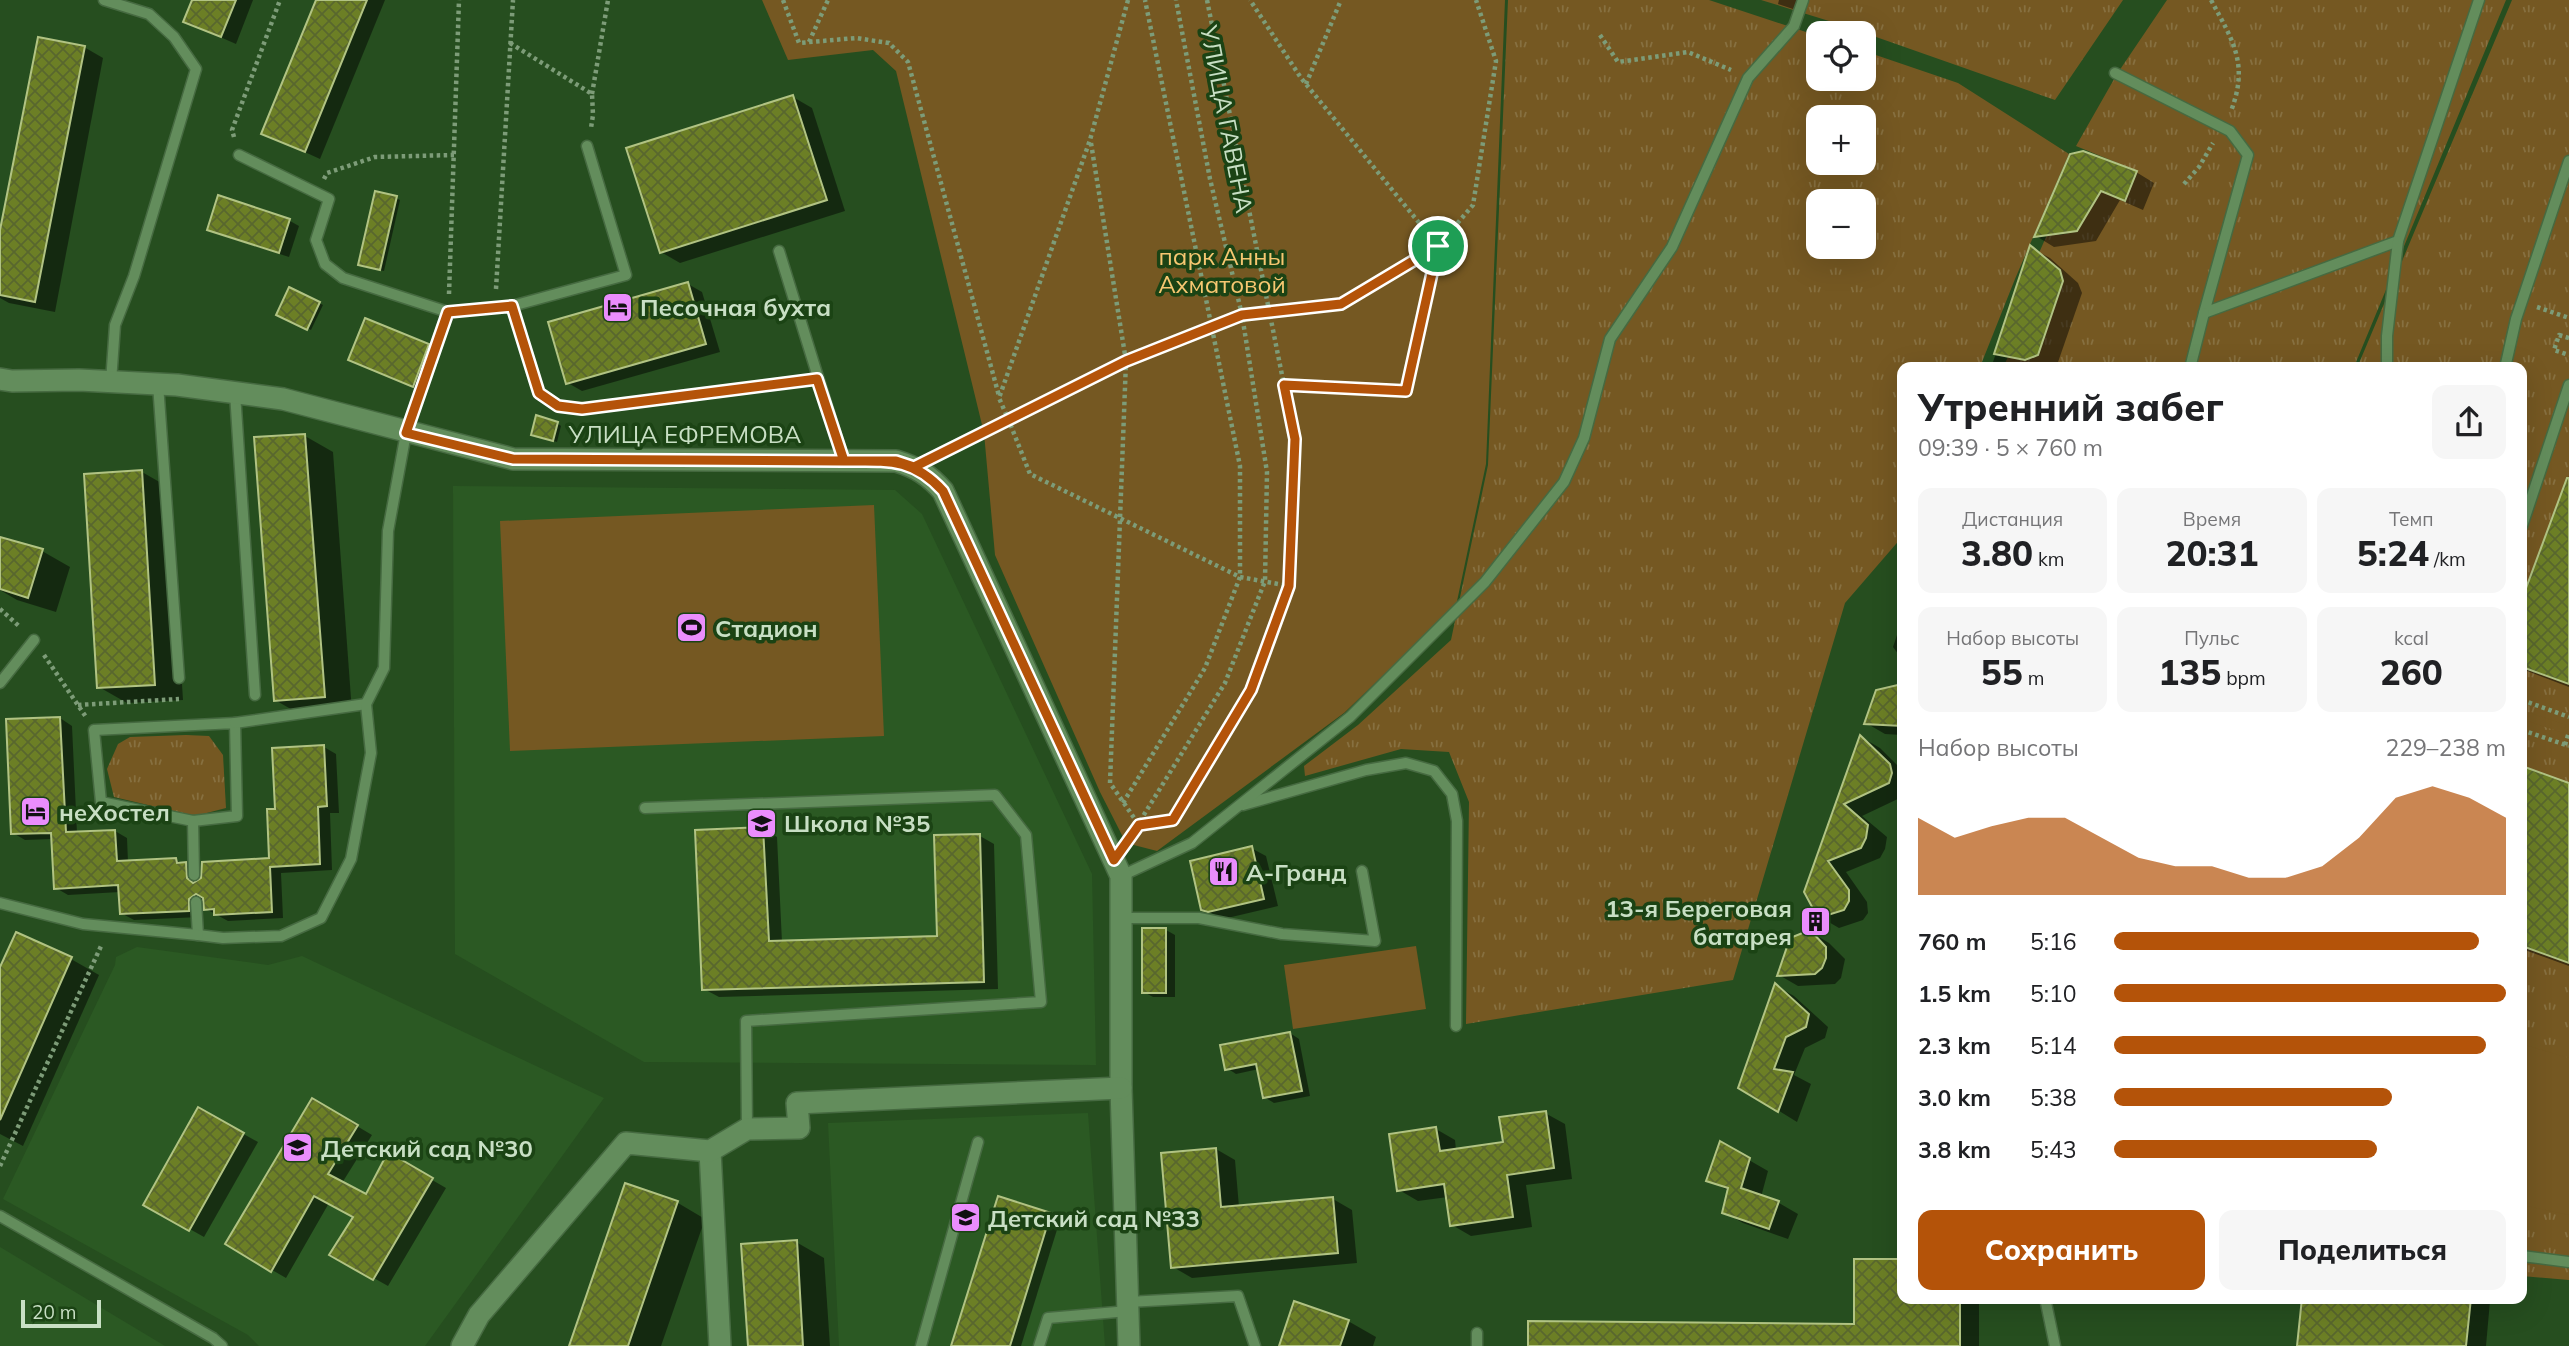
<!DOCTYPE html>
<html lang="ru">
<meta charset="utf-8">
<style>
body{margin:0;font-family:Mulish,sans-serif;background:#f6f6f6;color:#202124;height:100vh;display:flex;flex-direction:column;font-size:26px;white-space:nowrap}
*{box-sizing:border-box;margin:0}
p{font-size:23px;color:#757577}
.icon{flex:none;width:38px;height:38px;fill:none;stroke:currentColor;stroke-width:2;stroke-linecap:round;stroke-linejoin:round}
.map{position:relative;flex:1;overflow:hidden}
.panel{position:absolute;left:1897px;top:362px;width:630px;height:942px;display:flex;flex-direction:column;background:#fff;border-radius:14px;box-shadow:0 7px 28px #0002}
.panel>*{flex:none}
.controls{position:absolute;left:1806px;top:21px;display:grid;gap:14px}
.controls a{display:grid;place-items:center;width:70px;height:70px;border-radius:14px;background:#fff;box-shadow:0 7px 28px #0002;font-size:35px}
.scale{position:absolute;left:21px;bottom:18px;width:80px;box-sizing:border-box;padding-left:7px;border:4px solid #c8dfc4;border-top:0;font-size:19px;line-height:24px;white-space:nowrap;color:#c8dfc4;-webkit-text-stroke:5px #1b4314;paint-order:stroke}
.pin{position:absolute;display:grid;place-items:center;width:60px;height:60px;color:#fff;margin:-30px;border:4px solid #fff;border-radius:50%;box-shadow:0 2px 7px #0007}
.round{display:grid;place-items:center;flex:none;width:74px;height:74px;border-radius:14px;background:#f6f6f6}
.summary{display:flex;align-items:center;justify-content:space-between;height:119px;padding:0 21px}
h1{font-size:38px;font-weight:800;line-height:52px}
.stats{display:grid;grid-template-columns:repeat(3,1fr);gap:10px;height:119px;padding:7px 21px}
.stats div{display:grid;align-content:center;border-radius:14px;background:#f6f6f6;text-align:center}
.stats b{font-size:35px;font-weight:800}
.stats small{font-size:19px;font-weight:400}
.stats p{font-size:19px}
.chart{height:196px;padding:14px 21px}
.chart p{display:flex;justify-content:space-between}
.chart svg{width:100%;height:126px;margin-top:7px;fill:#b45309;opacity:.7}
.action{display:flex;gap:14px;margin-top:auto;padding:14px 21px}
.action a{flex:1;height:80px;border-radius:14px;background:#b45309;color:#fff;font-size:28px;font-weight:800;line-height:80px;text-align:center}
.action a+a{background:#f6f6f6;color:#202124}
ul{padding:0 21px;list-style:none;font-size:23px}
li{display:grid;grid-template-columns:112px 84px 1fr;align-items:center;height:52px}
li i{height:18px;border-radius:9px;background:#b45309}
.map>svg:first-child{display:block}
.built{fill:#2b5923}
.grass{fill:url(#grass-tufts);fill-rule:evenodd}
.green{fill:#755822}
.shadow{fill:#0007}
.building{fill:url(#building-cross-hatch);stroke:#b1c383;stroke-width:2}
.lines{fill:none;stroke-linecap:round;stroke-linejoin:round}
.lane-casing{stroke:#466a41;stroke-width:13}
.street-casing{stroke:#466a41;stroke-width:24}
.path{stroke:#7d9c78;stroke-width:4.5;stroke-dasharray:3.5 3.5;stroke-linecap:butt}
.lane{stroke:#638d5c;stroke-width:10}
.street{stroke:#638d5c;stroke-width:21}
.route-casing{stroke:#fff;stroke-width:14}
.route{stroke:#b45309;stroke-width:9}
.labels{text-anchor:middle;dominant-baseline:central;stroke-width:7;stroke-linejoin:round;paint-order:stroke}
.street-label{font-size:24px;fill:#c8dfc4;stroke:#1b4314}
.park-label{font-size:24px;fill:#f6c771;stroke:#1b4314}
.poi-label{font-size:24px;font-weight:bold;fill:#c8dfc4;stroke:#1b4314;text-anchor:start}
</style>
<div class="map">
<svg width="2569" height="1346" viewBox="0 0 2569 1346">
<defs>
<pattern id="grass-tufts" width="24" height="20" patternUnits="userSpaceOnUse" patternTransform="scale(1.75)"><rect width="24" height="20" fill="#755822"/><path d="M3 7l-1-3M5 7V3M7 7l1-3M15 17l-1-3M17 17v-4M19 17l1-3" fill="none" stroke="#877040"/></pattern>
<pattern id="building-cross-hatch" width="8" height="8" patternUnits="userSpaceOnUse" patternTransform="scale(1.75)"><rect width="8" height="8" fill="#6c7f25"/><path d="M0 0l8 8M0 8l8-8" fill="none" stroke="#59672e"/></pattern>
</defs>
<rect width="100%" height="100%" fill="#264e1f"/>
<g class="built">
<polygon points="453,486 895,490 922,514 1092,874 1096,1065 644,1062 455,954"/>
<polygon points="137,947 268,965 302,956 604,1098 425,1346 259,1346 248,1335 3,1199 115,965 116,957"/>
<polygon points="1088,1113 1105,1346 839,1346 828,1123"/>
<polygon points="0,1247 165,1346 0,1346"/>
</g>
<g class="grass">
<path d="M1508,0h201l109,36v43h46v-28l94,32 111,71 -54,125 -35,88 -78,1v169l-57,66 -112,377 -267,44 3,-222 -20,-50 -48,-3 -96,27 -1,-10 54,-41 93,-85 37,-175zM1818,117h46v46h-46zM1818,201h46v46h-46z"/>
<polygon points="1761,0 2123,0 2055,100 1842,25"/>
<path d="M2167,0h339l-152,367 -351,1 8,-18 14,10 13,-5 25,-74 -3,-11 -25,-8 15,-34 10,7 17,-4c10,-17 18,-26 11,-46l37,15 12,-29 -61,-25 41,-72z"/>
<polygon points="2512,0 2569,0 2569,1280 2522,1276 2522,368 2357,368"/>
<polygon points="186,735 209,736 223,755 226,808 195,816 114,797 107,769 118,744 130,737"/>
</g>
<g class="green">
<polygon points="762,0 1505,0 1486,464 1456,606 1344,713 1157,851 1126,843 1100,792 995,555 984,433 896,71 873,50 788,60"/>
<polygon points="874,505 884,736 510,751 500,521"/>
<polygon points="2524,711 2566,725 2563,733 2522,719"/>
<polygon points="1416,946 1426,1009 1293,1029 1284,965"/>
<polygon points="2522,1044 2569,1058 2569,1215 2522,1205"/>
</g>
<g class="shadow">
<polygon points="194,0 253,0 236,44 186,22"/>
<polygon points="318,0 385,0 320,159 263,133"/>
<polygon points="1779,0 1801,0 1796,10 1778,4"/>
<polygon points="84,47 103,58 55,312 9,303 0,298 0,239"/>
<polygon points="793,97 812,108 845,211 680,263 661,252"/>
<polygon points="2071,155 2136,172 2154,183 2143,210 2120,200 2096,241 2054,247 2036,236"/>
<polygon points="219,197 290,221 299,226 289,257 218,234 209,229"/>
<polygon points="396,198 400,200 384,271 364,267 360,265"/>
<polygon points="2031,248 2050,258 2078,283 2082,293 2057,365 2049,368 1991,368"/>
<polygon points="688,284 702,292 720,352 582,391 568,383"/>
<polygon points="319,303 323,305 311,330 278,314"/>
<polygon points="428,346 437,351 423,391 359,364"/>
<polygon points="557,423 561,426 557,442 533,434"/>
<polygon points="305,436 333,452 352,712 303,716 275,700"/>
<polygon points="142,472 170,488 183,700 127,703 99,687"/>
<polygon points="2569,476 2569,687 2522,669 2522,605"/>
<polygon points="0,550 42,551 70,567 56,612 17,600 0,590"/>
<polygon points="1902,620 1902,659 1893,647"/>
<polygon points="1898,687 1902,689 1902,735 1885,734 1866,723"/>
<polygon points="60,718 72,726 77,833 115,831 127,838 128,862 176,860 198,871 198,882 271,860 277,810 324,747 336,754 339,813 330,813 332,870 281,873 283,918 228,921 206,909 205,903 201,906 200,917 134,920 121,913 120,892 68,895 56,888 53,839 25,840 13,833"/>
<polygon points="1861,737 1880,748 1902,770 1902,797 1862,816 1887,837 1885,849 1880,858 1846,872 1867,902 1868,913 1863,920 1839,928 1820,917 1806,892"/>
<polygon points="2522,768 2569,785 2569,966 2522,949"/>
<polygon points="763,829 777,837 782,942 939,937 980,836 994,844 998,989 719,997 704,989"/>
<polygon points="1251,848 1266,856 1278,906 1223,919 1203,909"/>
<polygon points="1166,930 1175,935 1175,997 1153,997 1144,992"/>
<polygon points="1809,931 1829,943 1845,959 1841,978 1835,984 1798,986 1779,975"/>
<polygon points="71,959 99,975 23,1146 0,1134 0,972"/>
<polygon points="1776,986 1794,996 1828,1027 1825,1038 1805,1048 1794,1075 1811,1084 1797,1122 1740,1087"/>
<polygon points="1290,1033 1299,1039 1310,1096 1274,1103 1264,1097 1259,1069 1236,1074 1227,1068"/>
<polygon points="313,1100 372,1135 342,1183 367,1196 389,1155 446,1188 388,1286 331,1254 355,1217 329,1203 286,1278 227,1244"/>
<polygon points="199,1109 258,1142 204,1237 145,1204"/>
<polygon points="1545,1113 1565,1124 1572,1179 1526,1185 1532,1227 1471,1236 1452,1225 1448,1197 1418,1201 1399,1190 1436,1129 1455,1140 1456,1150 1505,1143"/>
<polygon points="1721,1144 1768,1171 1761,1197 1779,1203 1798,1214 1788,1239 1743,1223 1724,1212 1729,1191 1708,1180"/>
<polygon points="1216,1149 1235,1160 1239,1207 1333,1199 1352,1210 1357,1263 1192,1278 1173,1267"/>
<polygon points="626,1185 678,1203 705,1219 661,1346 571,1346"/>
<polygon points="999,1199 1051,1215 1060,1220 1021,1346 953,1346"/>
<polygon points="796,1242 824,1258 830,1346 749,1346"/>
<polygon points="1856,1260 1902,1261 1902,1298 1979,1298 1979,1346 1530,1346 1856,1326"/>
<polygon points="2303,1298 2487,1298 2490,1301 2486,1346 2299,1346"/>
<polygon points="1348,1321 1376,1337 1373,1346 1281,1346"/>
</g>
<g class="building">
<polygon points="192,0 236,0 221,37 183,22"/>
<polygon points="316,0 367,0 305,152 261,134"/>
<polygon points="38,37 85,46 35,302 0,295 0,230"/>
<polygon points="793,95 827,200 660,253 626,148"/>
<polygon points="2083,151 2137,171 2125,201 2101,191 2077,231 2034,237 2070,154"/>
<polygon points="375,191 397,196 380,270 358,265"/>
<polygon points="218,195 290,219 279,253 207,230"/>
<polygon points="2030,245 2060,270 2063,281 2038,355 2025,360 1994,354"/>
<polygon points="688,282 706,344 566,384 548,322"/>
<polygon points="289,287 320,302 307,330 276,315"/>
<polygon points="365,318 429,344 413,387 348,360"/>
<polygon points="536,415 558,422 553,441 531,435"/>
<polygon points="305,434 325,697 274,701 254,437"/>
<polygon points="142,470 155,685 97,688 84,474"/>
<polygon points="2567,478 2569,478 2569,684 2522,667 2522,599"/>
<polygon points="0,537 43,549 28,598 0,589"/>
<polygon points="1902,684 1902,726 1864,724 1876,690"/>
<polygon points="60,717 66,832 115,830 117,861 176,858 177,863 186,862 187,878 193,883 201,878 202,862 269,858 267,809 275,809 272,748 324,745 327,806 318,807 320,864 270,867 272,912 214,915 214,909 204,910 203,898 196,894 189,899 189,911 120,914 118,885 54,889 51,833 11,834 6,719"/>
<polygon points="1860,735 1890,764 1892,773 1889,783 1844,804 1868,825 1866,838 1861,848 1828,861 1849,890 1849,901 1844,910 1818,918 1804,892"/>
<polygon points="2522,766 2569,783 2569,963 2522,946"/>
<polygon points="763,827 769,941 937,936 934,835 980,834 984,982 702,990 695,830"/>
<polygon points="1252,846 1264,899 1208,912 1201,910 1190,861"/>
<rect x="1142" y="928" width="24" height="65"/>
<polygon points="1810,930 1826,947 1826,958 1822,968 1815,974 1777,976 1790,938"/>
<polygon points="16,932 72,957 0,1120 0,967"/>
<polygon points="1775,983 1809,1014 1806,1027 1786,1037 1774,1069 1793,1072 1778,1112 1738,1088"/>
<polygon points="1290,1032 1302,1091 1263,1098 1256,1064 1225,1070 1220,1045"/>
<polygon points="312,1098 358,1125 328,1174 366,1194 388,1152 433,1178 373,1280 329,1255 353,1217 314,1196 271,1272 225,1244"/>
<polygon points="198,1107 244,1133 189,1231 143,1205"/>
<polygon points="1546,1111 1554,1168 1507,1175 1513,1217 1450,1226 1444,1184 1397,1191 1389,1134 1436,1127 1440,1151 1503,1142 1499,1117"/>
<polygon points="1720,1141 1750,1158 1741,1188 1779,1201 1769,1229 1722,1213 1728,1188 1706,1181"/>
<polygon points="1216,1148 1221,1207 1333,1197 1338,1253 1171,1268 1161,1153"/>
<polygon points="625,1183 678,1201 628,1346 569,1346"/>
<polygon points="998,1196 1051,1213 1010,1346 951,1346"/>
<polygon points="797,1240 803,1346 748,1346 741,1244"/>
<polygon points="1854,1259 1902,1259 1902,1298 1960,1298 1960,1346 1528,1346 1528,1321 1854,1324"/>
<polygon points="2302,1298 2471,1298 2466,1346 2297,1346"/>
<polygon points="1294,1301 1349,1320 1340,1346 1279,1346"/>
</g>
<g class="lines">
<defs>
<g id="lane">
<polyline points="104,0 149,14 174,37 196,69 134,276 115,325 111,382"/>
<polyline points="2115,73 2230,131 2248,155 2204,313 2398,241 2479,0"/>
<polyline points="587,146 626,275 512,306 539,393 558,406 582,409 817,379"/>
<polyline points="239,155 329,199 316,240 325,264 343,278 448,312"/>
<polyline points="779,251 844,461"/>
<polyline points="2190,368 2204,313"/>
<polyline points="2387,368 2387,336 2398,241"/>
<polyline points="2505,368 2516,319 2569,161"/>
<polyline points="158,384 179,678"/>
<polyline points="235,393 255,695"/>
<polyline points="2522,526 2569,385"/>
<polyline points="0,683 34,640"/>
<polygon points="235,723 237,816 193,821 101,802 94,730"/>
<polyline points="235,723 366,704"/>
<polyline points="1243,805 1366,770 1406,763 1434,771 1452,794 1457,821 1456,1026"/>
<polyline points="645,808 995,795 1026,835 1041,1002 746,1021 747,1129"/>
<polyline points="193,821 194,875"/>
<polyline points="1121,876 1192,843 1350,717 1485,582 1564,482 1584,438 1610,339 1672,247 1748,78 1794,26 1803,0"/>
<polyline points="196,902 198,935 223,938 281,936 321,918 351,859 371,753 366,704 384,668 388,531 406,433 448,312 512,306"/>
<polyline points="0,903 83,924 198,935"/>
<polyline points="1122,918 1199,918 1282,934 1375,941 1362,871"/>
<polyline points="0,1216 213,1338 222,1346"/>
<polyline points="2522,1256 2569,1262"/>
<polyline points="2045,1298 2055,1346"/>
<polyline points="1128,1302 1238,1296 1255,1346"/>
<polyline points="921,1346 978,1142"/>
<polyline points="1039,1346 1048,1318 1128,1311"/>
<polyline points="1477,1346 1477,1333"/>
</g>
<g id="street">
<path d="M0,379l12,2 67,-1 98,5 106,14 230,60 383,2c20,6 33,14 47,30l178,385v212l8,258"/>
<polyline points="710,1151 720,1346"/>
<polyline points="462,1346 479,1315 626,1143 710,1151 747,1129 799,1128 797,1103 1121,1088"/>
</g>
</defs>
<use href="#lane" class="lane-casing"/>
<use href="#street" class="street-casing"/>
<g class="path">
<polyline points="783,0 799,43 856,38 889,43 908,62 999,396"/>
<polyline points="1128,0 1090,140 999,398 1009,421 1126,361 1110,783 1139,825 1173,820 1251,690 1289,586 1295,439 1284,385 1406,391 1438,246 1473,205 1496,61 1476,0"/>
<polyline points="1207,0 1284,385"/>
<path d="M2211,0c22,41 38,64 20,111"/>
<polyline points="1600,35 1618,62 1688,52 1731,70"/>
<polyline points="809,42 828,0"/>
<polyline points="510,43 592,94 593,115 591,128"/>
<polyline points="1306,84 1341,0"/>
<polyline points="592,94 608,0"/>
<polyline points="234,137 232,130 280,0"/>
<polyline points="1091,143 1126,361 1242,315 1341,304 1438,246 1301,78 1250,0"/>
<polyline points="324,179 327,173 375,157 454,155"/>
<polyline points="2184,184 2199,167 2213,143"/>
<polyline points="496,289 513,0"/>
<polyline points="449,294 459,0"/>
<polyline points="2537,307 2569,318"/>
<polyline points="2569,338 2559,335 2554,350 2569,355"/>
<polyline points="937,456 1009,421 1030,474 1240,577 1289,586"/>
<polyline points="0,609 20,627"/>
<polyline points="44,655 86,717"/>
<polyline points="2522,700 2569,717"/>
<polyline points="78,705 179,699"/>
<polyline points="2522,730 2569,746"/>
<polyline points="2565,745 2569,732"/>
<polyline points="1123,803 1205,668 1240,577 1240,466 1145,0"/>
<polyline points="1129,839 1225,683 1265,581 1267,472 1242,315 1210,179 1176,0"/>
<polyline points="0,1166 102,944"/>
</g>
<use href="#lane" class="lane"/>
<use href="#street" class="street"/>
</g>
<g class="lines">
<defs>
<path id="route" d="M1438,246l-97,58 -99,11 -116,46 -212,106 -18,-6h-52l-331,-2 -107,-26 42,-121 64,-6 27,87 19,13 24,3 235,-30 27,82c43,0 68,-4 99,30l171,369 25,-35 34,-5 78,-130 38,-104 6,-147 -11,-54 122,6 32,-145"/>
</defs>
<use href="#route" class="route-casing"/>
<use href="#route" class="route"/>
</g>
<defs>
<symbol id="hotel-square" viewBox="-11 -11 22 22"><rect x="-9" y="-9" width="18" height="18" rx="4" fill="#ea8dfc" stroke="#1b4314"/><path d="M-6-4.5h1.5V1H6V5H4.5V3h-9V5H-6ZM-4 0a1.8 1.8 0 1 1 3.6 0ZM.5 0V-2.5h3Q6-2.5 6 0Z" fill="#111"/></symbol>
<symbol id="stadium-square" viewBox="-11 -11 22 22"><rect x="-9" y="-9" width="18" height="18" rx="4" fill="#ea8dfc" stroke="#1b4314"/><path d="M0-5a6.5 5 0 1 0 0 10a6.5 5 0 1 0 0-10ZM-3.5-1.8h7v3.6h-7Z" fill="#111"/></symbol>
<symbol id="school-square" viewBox="-11 -11 22 22"><rect x="-9" y="-9" width="18" height="18" rx="4" fill="#ea8dfc" stroke="#1b4314"/><path d="M0-5L7-2L0 1L-7-2ZM-4 1L0 2.5L4 1V4Q0 6-4 4Z" fill="#111"/></symbol>
<symbol id="restaurant-square" viewBox="-11 -11 22 22"><rect x="-9" y="-9" width="18" height="18" rx="4" fill="#ea8dfc" stroke="#1b4314"/><path d="M-5-6h1v4h1v-4h1v4h1v-4h1v5L-1.5 .5V6h-2V.5L-5-1ZM5-6V6H3V1.5H1.5Q1.5-4 5-6Z" fill="#111"/></symbol>
<symbol id="building-square" viewBox="-11 -11 22 22"><rect x="-9" y="-9" width="18" height="18" rx="4" fill="#ea8dfc" stroke="#1b4314"/><path d="M-4-6H4V6H1V3H-1V6H-4ZM-2.5-4.3h1.7v1.8h-1.7ZM.8-4.3h1.7v1.8H.8ZM-2.5-1h1.7V.8h-1.7ZM.8-1h1.7V.8H.8Z" fill="#111"/></symbol>
</defs>
<g fill-rule="evenodd">
<use href="#hotel-square" x="600" y="290" width="35" height="35"/>
<use href="#stadium-square" x="674" y="610" width="35" height="35"/>
<use href="#hotel-square" x="18" y="794" width="35" height="35"/>
<use href="#school-square" x="744" y="806" width="35" height="35"/>
<use href="#restaurant-square" x="1206" y="854" width="35" height="35"/>
<use href="#building-square" x="1798" y="904" width="35" height="35"/>
<use href="#school-square" x="280" y="1130" width="35" height="35"/>
<use href="#school-square" x="948" y="1200" width="35" height="35"/>
</g>
<g class="labels">
<g class="street-label">
<text transform="translate(1227 119) rotate(79)">УЛИЦА ГАВЕНА</text>
<text x="685" y="434">УЛИЦА ЕФРЕМОВА</text>
</g>
<g class="park-label">
<text x="1222" y="256">парк Анны<tspan x="1222" dy="28">Ахматовой</tspan></text>
</g>
<g class="poi-label">
<text x="640" y="307">Песочная бухта</text>
<text x="715" y="628">Стадион</text>
<text x="59" y="812">неХостел</text>
<text x="784" y="823">Школа №35</text>
<text x="1246" y="872">А-Гранд</text>
<text x="1792" y="908" text-anchor="end">13-я Береговая<tspan x="1792" dy="28">батарея</tspan></text>
<text x="321" y="1148">Детский сад №30</text>
<text x="988" y="1218">Детский сад №33</text>
</g>
</g>
</svg>
<div class="controls">
<a><svg class="icon" aria-label="locate" viewBox="0 0 24 24"><circle cx="12" cy="12" r="6"/><path d="M12 2v4M12 18v4M2 12h4M18 12h4"/></svg></a>
<a>+</a>
<a>−</a>
</div>
<div class="scale">20 m</div>
<div class="pin" style="left:1438px;top:246px;background:#1e9e55"><svg class="icon" aria-label="arrive" viewBox="0 0 24 24"><path d="M6 21V4h12l-3 4 3 4H6"/></svg></div>
<section class="panel">
<div class="summary"><div><h1>Утренний забег</h1><p>09:39 · 5 × 760 m</p></div><a class="round"><svg class="icon" aria-label="share" viewBox="0 0 24 24"><path d="M12 15V3M7 8l5-5 5 5M5 13v7h14v-7"/></svg></a></div>
<div class="stats">
<div><p>Дистанция</p><b>3.80<small> km</small></b></div>
<div><p>Время</p><b>20:31</b></div>
<div><p>Темп</p><b>5:24<small> /km</small></b></div>
</div>
<div class="stats">
<div><p>Набор высоты</p><b>55<small> m</small></b></div>
<div><p>Пульс</p><b>135<small> bpm</small></b></div>
<div><p>kcal</p><b>260</b></div>
</div>
<div class="chart"><p><span>Набор высоты</span>229–238 m</p>
<svg viewBox="0 0 160 44" preserveAspectRatio="none"><path d="M0 44V17L10 24L20 20L30 17L40 17L50 24L60 31L70 34L80 34L90 38L100 38L110 34L120 24L130 10L140 6L150 10L160 17V44z"/></svg>
</div>
<ul>
<li><b>760 m</b>5:16<i style="width:93%"></i></li>
<li><b>1.5 km</b>5:10<i style="width:100%"></i></li>
<li><b>2.3 km</b>5:14<i style="width:95%"></i></li>
<li><b>3.0 km</b>5:38<i style="width:71%"></i></li>
<li><b>3.8 km</b>5:43<i style="width:67%"></i></li>
</ul>
<div class="action"><a>Сохранить</a><a>Поделиться</a></div>
</section>
</div>
